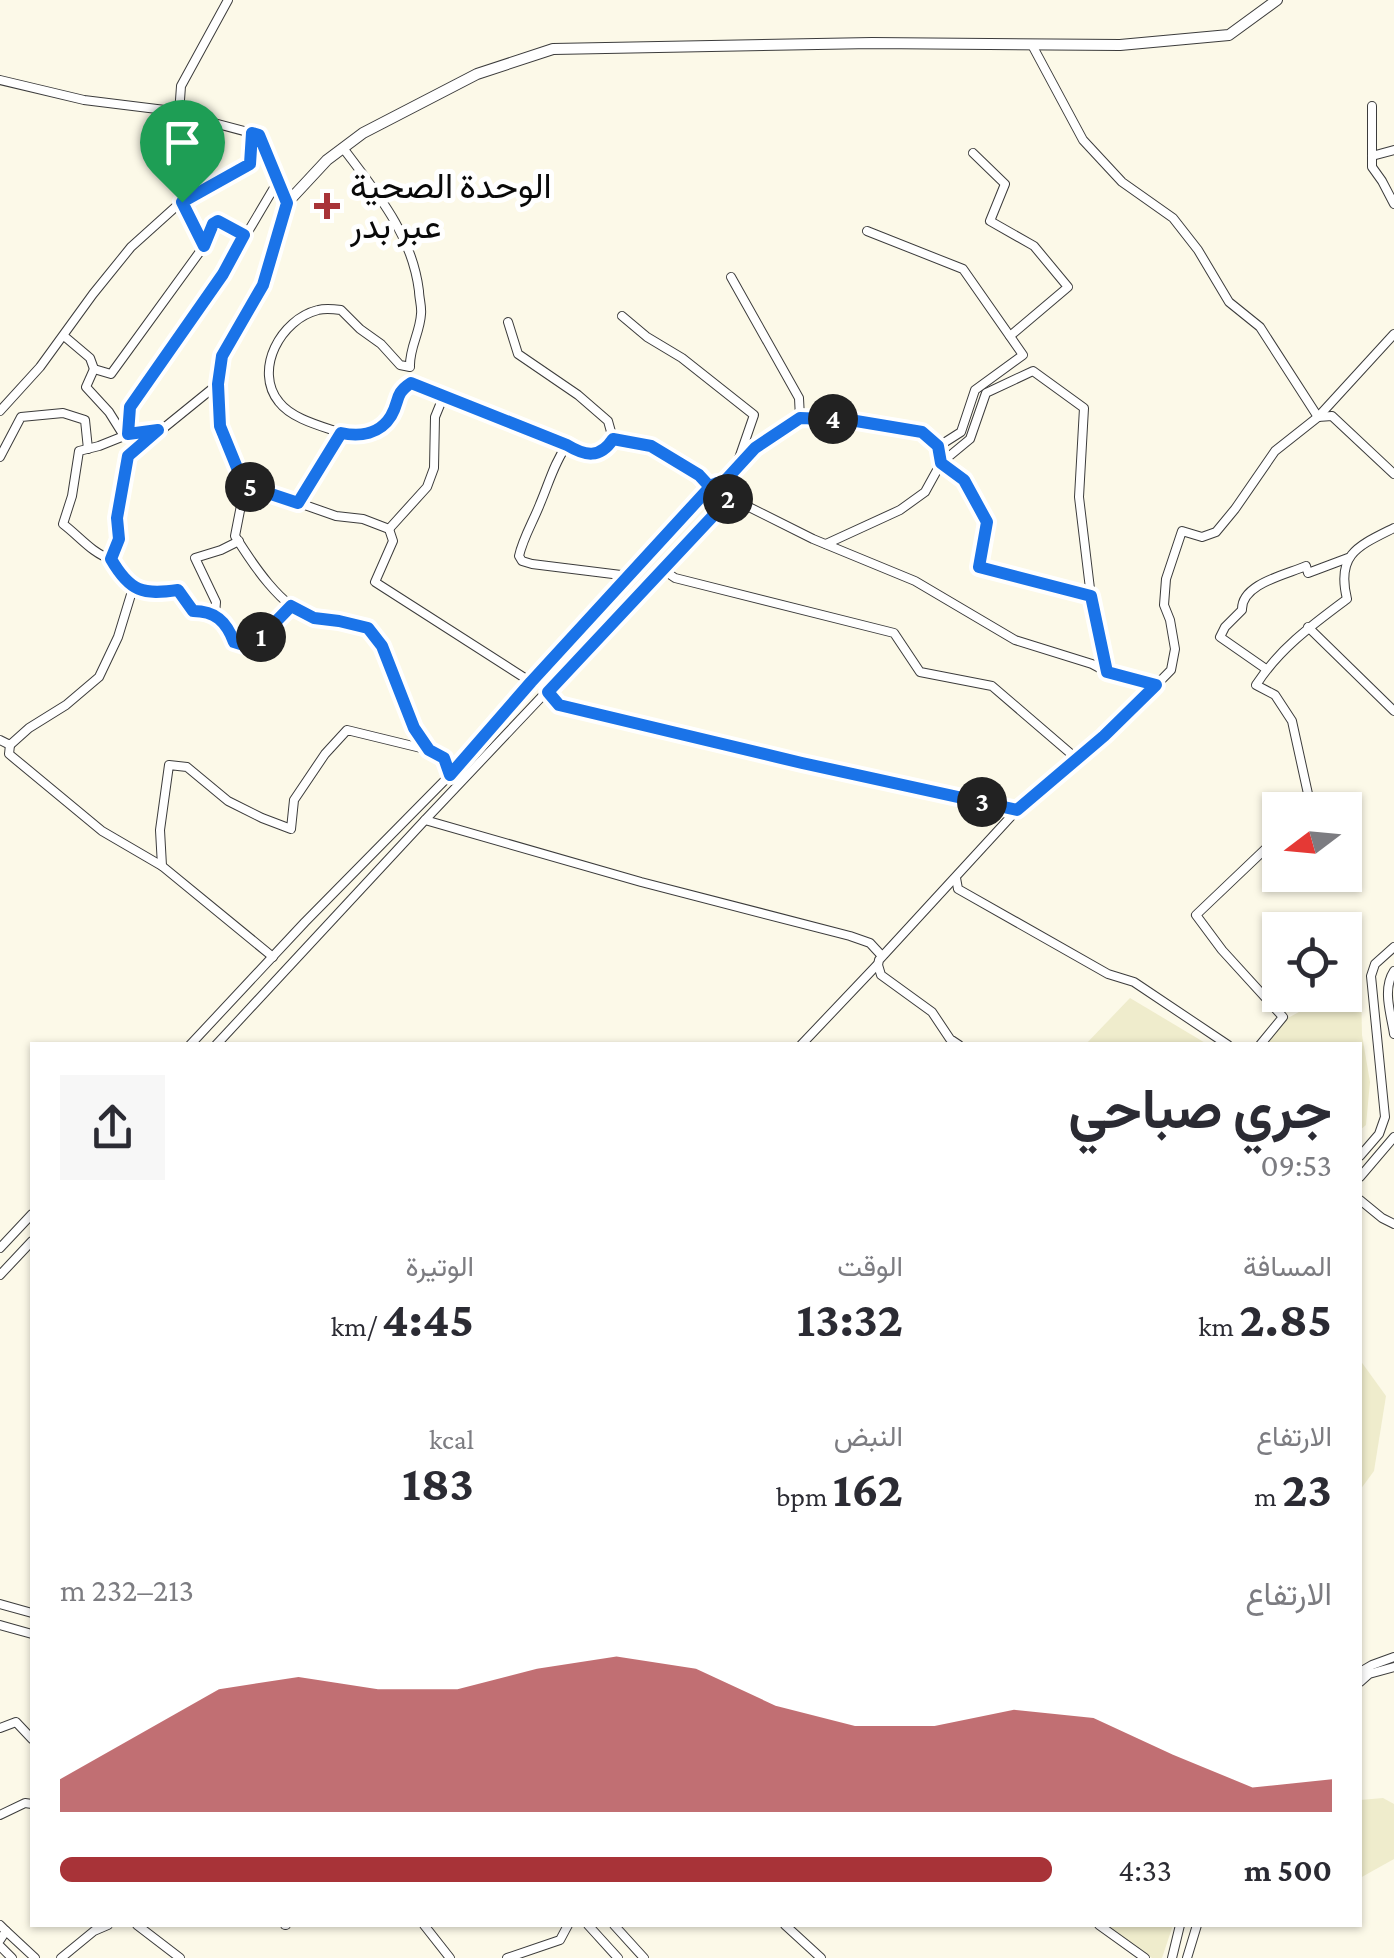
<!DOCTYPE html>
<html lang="ar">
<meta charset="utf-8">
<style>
body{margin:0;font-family:"Crimson Pro",Vazirmatn,serif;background:#f7f7f7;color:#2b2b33;direction:rtl;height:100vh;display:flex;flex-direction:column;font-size:38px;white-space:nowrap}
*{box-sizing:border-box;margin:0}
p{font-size:32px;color:#7c7c81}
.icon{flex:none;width:55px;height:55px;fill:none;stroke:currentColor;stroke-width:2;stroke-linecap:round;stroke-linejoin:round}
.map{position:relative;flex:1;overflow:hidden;direction:ltr}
.details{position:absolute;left:30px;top:1042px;width:1332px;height:885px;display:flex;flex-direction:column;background:#fff;border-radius:0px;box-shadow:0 2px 8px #0004;direction:rtl}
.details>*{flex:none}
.needle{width:65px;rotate:254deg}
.fabs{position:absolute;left:1262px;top:792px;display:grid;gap:20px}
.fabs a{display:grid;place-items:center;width:100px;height:100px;border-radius:0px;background:#fff;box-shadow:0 2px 8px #0004;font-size:50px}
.pin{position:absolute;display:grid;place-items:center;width:85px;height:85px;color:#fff;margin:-102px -42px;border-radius:50% 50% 50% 0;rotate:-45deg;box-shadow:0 0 10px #0007}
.pin .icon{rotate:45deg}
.km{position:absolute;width:50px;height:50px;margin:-25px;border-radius:50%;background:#222;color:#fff;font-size:28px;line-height:50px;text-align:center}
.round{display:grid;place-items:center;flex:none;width:105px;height:105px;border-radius:0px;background:#f7f7f7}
.head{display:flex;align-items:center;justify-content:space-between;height:170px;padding:0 30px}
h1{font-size:55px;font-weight:700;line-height:75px}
.stats{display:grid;grid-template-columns:repeat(3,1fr);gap:15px;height:170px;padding:10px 30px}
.stats div{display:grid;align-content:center}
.stats b{font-size:50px;font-weight:700}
.stats small{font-size:28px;font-weight:400}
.stats p{font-size:28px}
.chart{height:280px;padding:20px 30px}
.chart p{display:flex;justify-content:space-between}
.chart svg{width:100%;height:180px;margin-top:10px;fill:#a83338;opacity:.7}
ul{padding:0 30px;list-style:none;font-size:32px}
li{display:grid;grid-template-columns:160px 120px 1fr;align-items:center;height:75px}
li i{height:25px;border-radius:12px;background:#a83338}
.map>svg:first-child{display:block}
.farmland{fill:#efeccc}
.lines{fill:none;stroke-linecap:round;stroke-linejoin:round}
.minor-casing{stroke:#3c3c3c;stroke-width:10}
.tertiary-casing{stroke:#3c3c3c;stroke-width:12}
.minor{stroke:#fff;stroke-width:8}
.tertiary{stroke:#fff;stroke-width:10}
.route-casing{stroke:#fff;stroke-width:20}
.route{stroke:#1a73e8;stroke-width:12}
.poi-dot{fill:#a83338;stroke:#fff;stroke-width:4}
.labels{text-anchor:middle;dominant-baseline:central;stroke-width:10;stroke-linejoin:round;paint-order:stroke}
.poi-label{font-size:35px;fill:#090909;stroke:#fff;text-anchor:start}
</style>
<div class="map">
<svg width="1394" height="1958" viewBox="0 0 1394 1958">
<rect width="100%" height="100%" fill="#fcf9e8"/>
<g class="farmland">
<polygon points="1361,989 1362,1035 1370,1082 1366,1125 1360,1130 1360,1045 1264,1045 1286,1019 1310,1006"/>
<polygon points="1130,998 1207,1044 1208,1045 1085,1045"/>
<polygon points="1360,1360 1386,1396 1374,1471 1360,1490"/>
<polygon points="1383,1798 1394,1804 1394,1859 1360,1878 1360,1800"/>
<polygon points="1107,1925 1173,1925 1162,1958 1152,1958"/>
</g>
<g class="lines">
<defs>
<g id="minor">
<polyline points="1032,45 1083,140 1122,182 1173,218 1198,250 1229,302 1260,327 1318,417"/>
<polyline points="0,80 84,100 165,110 259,135 287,203"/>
<polyline points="1372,106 1372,167 1382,181 1394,204"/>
<polyline points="179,114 181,86 228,0"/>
<path d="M343,148c33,44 69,86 76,143 0,7 3,16 2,23 -1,19 -12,34 -11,53l-10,-2 -19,-21 -21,-15 -19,-19c-7,-1 -16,-2 -23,0 -37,9 -65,60 -39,92 13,17 42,24 62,31l-42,70 -54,-18 -10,51c17,27 46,72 78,82 18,6 44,0 58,15 23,23 28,62 42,91 4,9 10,18 16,26"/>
<polyline points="973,153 1005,184 990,221 1034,246 1068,287 1010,336"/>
<polyline points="1372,156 1394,150"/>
<polyline points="181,202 204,246"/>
<polyline points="867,231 963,269 1023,355 975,390 961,432 939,446"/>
<polyline points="731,277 799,398 800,418"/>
<polyline points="622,316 647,337 682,358 754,415 736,467"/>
<polyline points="508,322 518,354 578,395 608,421 613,439"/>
<polyline points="64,336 90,358 94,369"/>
<polyline points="0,411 40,367 93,294 131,247 181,202 251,164 252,133"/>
<polyline points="1318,417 1332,416 1394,474"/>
<path d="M341,433c19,4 39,1 50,-17 9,-15 3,-22 20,-33l156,62c18,11 33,14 46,-6l38,7 48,29 11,12"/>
<polyline points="127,434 130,407 223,274 278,181"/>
<polyline points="124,436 109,412 86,387 94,369 111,374 204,246 213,224 218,221 245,235"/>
<path d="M567,445c-13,18 -18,38 -27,59 -7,18 -17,34 -21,52l3,5 10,3 97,12"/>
<polyline points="0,457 21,417 63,413 85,420 88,449"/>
<polyline points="941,463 970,439 986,393 1033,371 1084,408 1079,497 1091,597"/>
<polyline points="722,484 755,448 800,418 850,420 921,432 939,446 941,463"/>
<polyline points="729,497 813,539 915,581 1015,640 1092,664 1107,672 1156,685"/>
<polyline points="299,503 336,516 363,519 389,529 393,541 375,582 531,682"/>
<polyline points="389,529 427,487 434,468 435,417 444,395"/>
<polyline points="826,544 900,510 925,492 941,463 964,480 987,522 979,567 1091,597 1107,672"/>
<path d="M111,559c-18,-5 -32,-23 -48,-35l9,-28 7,-45 20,-5 35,-14 25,-1"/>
<polyline points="662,569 675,578 894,633 920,672 992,686 1077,759"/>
<polyline points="133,588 120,574 111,559 119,539 117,518 128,457 218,384"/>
<polyline points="215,614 216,602 195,558 221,550 239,541"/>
<polyline points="1308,627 1394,711"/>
<path d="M1266,669l-46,-32 5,-10 17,-17c-1,-26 43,-35 64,-44l2,7 40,-15"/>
<polyline points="547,692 559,705 802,763 1017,810"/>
<path d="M0,740l10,5 19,-17 37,-23 33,-28 19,-40 15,-49 24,6 21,-4 15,21c23,1 33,10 41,31l13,5 15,-11 29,-29"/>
<polyline points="10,745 9,754 102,831 162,866"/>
<path d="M1304,810l6,-7 -18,-82 -17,-26 -19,-10c23,-36 56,-60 91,-86 -11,-45 11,-53 47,-71"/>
<polyline points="425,820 641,882 850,936 870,943 882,956"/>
<polyline points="956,878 958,889 1108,974 1134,982 1228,1045"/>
<polyline points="273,957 162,866 160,830 169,765 187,767 228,801 262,818 291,829 294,800 325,754 347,730 429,750 445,758 450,775"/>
<path d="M1394,971c-12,18 -3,43 0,63"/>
<polyline points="190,1045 305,922 450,775 531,682 712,484 717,483 726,488 729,497 727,501 425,820 216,1045"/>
<polyline points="801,1045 877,965"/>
<polyline points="959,1045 950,1039 932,1012 881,975 878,965 879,960 1017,810 1105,737 1171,670 1175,649 1170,620 1164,605 1166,579 1182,531 1202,537 1216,532 1235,509 1275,451 1318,417 1394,334"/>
<polyline points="1260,1045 1283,1017 1222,950 1196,915 1280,835"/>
<polyline points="1360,1156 1379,1134 1385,1117 1371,976 1375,964 1394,947"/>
<polyline points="1360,1177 1394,1137"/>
<polyline points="1360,1200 1382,1218 1394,1224"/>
<polyline points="0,1248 32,1214"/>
<polyline points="0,1275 32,1241"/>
<polyline points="0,1604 32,1613"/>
<polyline points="0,1625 32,1634"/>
<polyline points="1360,1672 1372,1665 1394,1657"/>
<polyline points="1360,1682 1369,1674 1394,1667"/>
<polyline points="0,1728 16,1722 32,1739"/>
<polyline points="0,1815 25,1803 32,1804"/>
<polyline points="0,1925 6,1931 0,1940"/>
<polyline points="137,1925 180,1958"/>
<polyline points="285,1925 286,1925"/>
<polyline points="424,1925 450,1958"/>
<polyline points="588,1925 618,1958"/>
<polyline points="614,1925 644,1958"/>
<polyline points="785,1925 821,1958"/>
<polyline points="1099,1925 1145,1958"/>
<polyline points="6,1931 35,1958"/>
<polyline points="0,1946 12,1958"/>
<polyline points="61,1958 94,1931 108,1925"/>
<polyline points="507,1958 560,1940 568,1925"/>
<polyline points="1172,1958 1180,1925"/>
<polyline points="1187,1958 1197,1925"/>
</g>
<polyline id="tertiary" points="245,485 220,426 218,384 223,356 263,285 287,203 327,160 363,133 477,74 553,49 872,43 1120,45 1229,35 1277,0"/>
</defs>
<use href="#minor" class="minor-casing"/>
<use href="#tertiary" class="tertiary-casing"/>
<use href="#minor" class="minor"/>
<use href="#tertiary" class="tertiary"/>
</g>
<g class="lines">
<defs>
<path id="route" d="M182,202l22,44 9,-22 5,-3 26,14 -21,39 -93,133 -2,27 30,-4 -30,26 -11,62 2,21 -8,20c19,33 32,36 67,31l15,21c22,0 33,10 41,31l13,4 15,-10 29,-30 23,12 25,3 29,7 14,18 32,82 15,22 15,8 6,17 81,-93 179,-195 7,-4 9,5 3,9 -2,4 -179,191 11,13 243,58 215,47 87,-74 52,-51 -49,-13 -16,-76 -112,-29 8,-45 -23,-42 -23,-17 -3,-17 -16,-14 -72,-12 -50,-2 -45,30 -33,36c-4,-1 -8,-1 -12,3l-11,-12 -48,-29 -38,-7c-13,20 -28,17 -46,6l-156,-62c-17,11 -11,18 -20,33 -11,18 -31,21 -50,17l-43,70 -54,-18 -24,-59 -2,-42 4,-28 41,-71 24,-82 -28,-68 -7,-2 -2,31 -68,38"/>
</defs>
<use href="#route" class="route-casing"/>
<use href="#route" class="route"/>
</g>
<path class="poi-dot" d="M322 191h10v10h10v10h-10v10h-10v-10h-10v-10h10z"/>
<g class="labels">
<g class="poi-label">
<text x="350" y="186">الوحدة الصحية<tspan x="350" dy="40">عبر بدر</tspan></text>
</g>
</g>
</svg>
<div class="fabs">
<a><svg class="needle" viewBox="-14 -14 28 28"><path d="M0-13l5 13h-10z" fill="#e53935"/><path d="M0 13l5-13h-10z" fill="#7c7c81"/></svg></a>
<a><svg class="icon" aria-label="locate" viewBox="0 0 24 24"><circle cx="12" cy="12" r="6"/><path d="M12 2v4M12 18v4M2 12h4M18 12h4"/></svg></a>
</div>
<div class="pin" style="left:182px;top:202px;background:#1e9e55"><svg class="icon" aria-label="arrive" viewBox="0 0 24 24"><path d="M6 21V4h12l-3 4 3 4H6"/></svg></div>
<b class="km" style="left:261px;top:637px">1</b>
<b class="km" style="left:728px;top:499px">2</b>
<b class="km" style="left:982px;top:802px">3</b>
<b class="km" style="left:833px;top:419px">4</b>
<b class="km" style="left:250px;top:487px">5</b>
<section class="details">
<div class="head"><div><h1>جري صباحي</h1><p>09:53</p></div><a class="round"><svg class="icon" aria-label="share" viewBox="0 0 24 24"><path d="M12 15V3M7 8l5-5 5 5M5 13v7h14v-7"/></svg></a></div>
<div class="stats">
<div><p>المسافة</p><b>2.85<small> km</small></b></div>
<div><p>الوقت</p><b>13:32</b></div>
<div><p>الوتيرة</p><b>4:45<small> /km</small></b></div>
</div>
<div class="stats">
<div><p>الارتفاع</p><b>23<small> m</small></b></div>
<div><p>النبض</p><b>162<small> bpm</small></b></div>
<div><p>kcal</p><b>183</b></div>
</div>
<div class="chart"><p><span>الارتفاع</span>213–232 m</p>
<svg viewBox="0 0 160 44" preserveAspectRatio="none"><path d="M0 44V36L10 25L20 14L30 11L40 14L50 14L60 9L70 6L80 9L90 18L100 23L110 23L120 19L130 21L140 30L150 38L160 36V44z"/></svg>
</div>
<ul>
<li><b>500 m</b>4:33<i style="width:100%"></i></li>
</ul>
</section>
</div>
